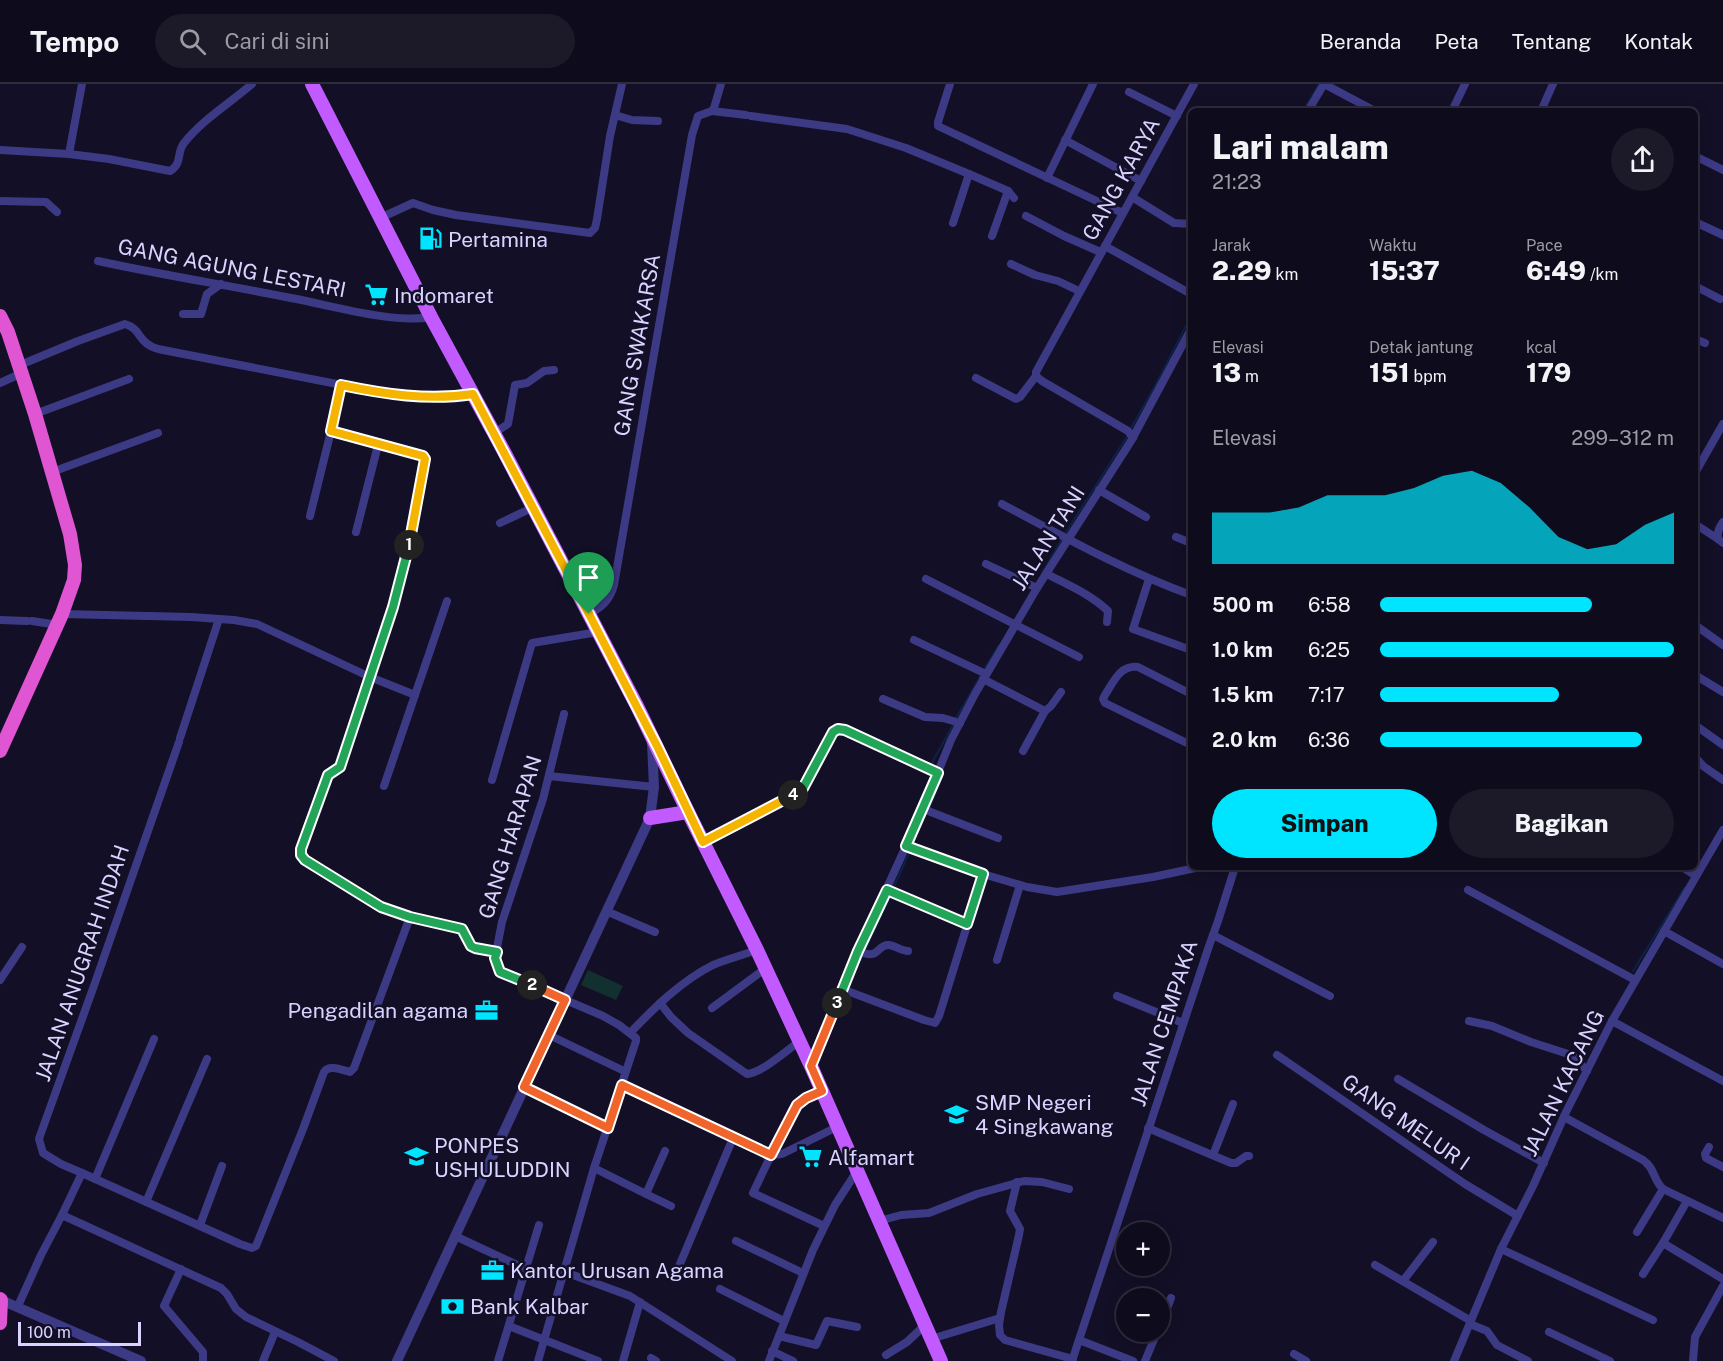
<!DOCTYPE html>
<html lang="id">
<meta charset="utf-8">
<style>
body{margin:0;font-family:"Public Sans",sans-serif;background:#1c1929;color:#f1f3f6;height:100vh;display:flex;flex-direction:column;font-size:22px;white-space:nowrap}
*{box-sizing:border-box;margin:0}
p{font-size:20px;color:#9b9ba3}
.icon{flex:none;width:33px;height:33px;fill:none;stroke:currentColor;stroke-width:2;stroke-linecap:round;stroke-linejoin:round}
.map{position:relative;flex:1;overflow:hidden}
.side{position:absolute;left:1188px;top:24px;width:510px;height:762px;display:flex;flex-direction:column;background:#0e0b1c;border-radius:9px;box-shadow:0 3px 15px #0003,0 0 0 2px #2e2b3b}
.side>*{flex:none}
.fabs{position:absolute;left:1116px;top:1138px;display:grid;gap:12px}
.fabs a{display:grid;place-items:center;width:54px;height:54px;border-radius:50%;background:#0e0b1c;box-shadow:0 3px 15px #0003,0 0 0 2px #2e2b3b;font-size:30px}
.scale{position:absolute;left:18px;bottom:15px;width:123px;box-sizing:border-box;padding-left:6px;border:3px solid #d9d4ff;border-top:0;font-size:16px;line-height:21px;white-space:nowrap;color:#d9d4ff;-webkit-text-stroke:4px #130f26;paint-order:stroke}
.pin{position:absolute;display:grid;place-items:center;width:51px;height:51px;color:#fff;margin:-62px -26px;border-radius:50% 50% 50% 0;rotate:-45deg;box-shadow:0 0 6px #0007}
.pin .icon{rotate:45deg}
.km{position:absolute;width:30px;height:30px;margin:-15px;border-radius:50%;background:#222;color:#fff;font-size:16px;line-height:30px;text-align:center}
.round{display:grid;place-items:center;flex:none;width:63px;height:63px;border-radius:32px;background:#1c1929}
.overview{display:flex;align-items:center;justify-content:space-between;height:102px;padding:0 24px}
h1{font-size:33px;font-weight:800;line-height:45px}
.stats{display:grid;grid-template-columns:repeat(3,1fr);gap:9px;height:102px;padding:6px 24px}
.stats div{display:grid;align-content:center}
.stats b{font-size:26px;font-weight:800}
.stats small{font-size:16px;font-weight:400}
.stats p{font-size:16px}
.chart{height:168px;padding:12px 24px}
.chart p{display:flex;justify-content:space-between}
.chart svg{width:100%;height:108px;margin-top:6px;fill:#00e5ff;opacity:.7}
.primary-button{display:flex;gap:12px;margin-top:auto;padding:12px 24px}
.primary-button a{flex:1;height:69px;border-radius:36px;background:#00e5ff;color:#111;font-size:24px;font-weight:800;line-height:69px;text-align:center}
.primary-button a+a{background:#1c1929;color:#f1f3f6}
ul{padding:0 24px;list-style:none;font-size:20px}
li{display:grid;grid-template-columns:96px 72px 1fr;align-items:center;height:45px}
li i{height:15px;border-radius:8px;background:#00e5ff}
header{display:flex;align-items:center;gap:36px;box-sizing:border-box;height:84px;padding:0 30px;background:#0e0b1c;border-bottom:2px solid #2e2b3b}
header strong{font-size:28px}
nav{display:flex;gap:33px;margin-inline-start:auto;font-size:21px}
.search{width:420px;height:54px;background:#1c1929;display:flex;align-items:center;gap:15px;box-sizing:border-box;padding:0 21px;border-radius:33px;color:#9b9ba3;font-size:22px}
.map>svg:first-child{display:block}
.green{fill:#12302f}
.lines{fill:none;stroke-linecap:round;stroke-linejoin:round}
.stream{stroke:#0c2248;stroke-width:2}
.minor{stroke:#3d3a85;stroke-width:8}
.tertiary{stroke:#3d3a85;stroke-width:10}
.primary{stroke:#c25bff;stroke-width:14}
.trunk{stroke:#e055d1;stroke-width:14}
.split-1-casing{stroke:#fff;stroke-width:12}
.split-2-casing{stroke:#fff;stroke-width:12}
.split-3-casing{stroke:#fff;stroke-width:12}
.split-4-casing{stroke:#fff;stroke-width:12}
.split-5-casing{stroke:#fff;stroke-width:12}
.split-1{stroke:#f5b400;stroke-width:8}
.split-2{stroke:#22a559;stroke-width:8}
.split-3{stroke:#f0652b;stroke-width:8}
.split-4{stroke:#22a559;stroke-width:8}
.split-5{stroke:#f5b400;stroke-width:8}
.labels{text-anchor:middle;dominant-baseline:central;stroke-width:5;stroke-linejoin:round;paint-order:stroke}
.street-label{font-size:21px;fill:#d9d4ff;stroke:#130f26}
.poi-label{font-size:21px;fill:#d9d4ff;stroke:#130f26;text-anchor:start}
</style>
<header>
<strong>Tempo</strong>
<div class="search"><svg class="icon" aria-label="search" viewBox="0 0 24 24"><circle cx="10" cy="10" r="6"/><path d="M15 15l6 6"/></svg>Cari di sini</div>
<nav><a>Beranda</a><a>Peta</a><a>Tentang</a><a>Kontak</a></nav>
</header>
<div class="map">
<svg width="1723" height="1277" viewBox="0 0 1723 1277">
<rect width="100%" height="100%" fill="#130f26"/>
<polygon class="green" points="588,886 623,902 616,916 581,901"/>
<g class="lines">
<g class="stream">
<polyline points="1303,27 1319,0"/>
<polyline points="1130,346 1155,302 1191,232"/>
<polyline points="1065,450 1128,351"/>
<polyline points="1042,489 1062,455"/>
<polyline points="983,587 999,561"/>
<polyline points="955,636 981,591"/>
<polyline points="934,684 932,681 933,677 953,641"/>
<polyline points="930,723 943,689 941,688"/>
<polyline points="919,745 927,728"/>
<polyline points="912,761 916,750"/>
<polyline points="893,805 910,767"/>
<polyline points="858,881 891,811"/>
<polyline points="1633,887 1685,803"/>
</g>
<g class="minor">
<polyline points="950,0 938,38 938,42 1118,127 1122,128"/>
<polyline points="1324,0 1375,27"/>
<polyline points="1129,8 1177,32"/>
<polyline points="712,27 746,31"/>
<polyline points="1308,27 1324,0"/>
<polyline points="1452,27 1465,0"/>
<polyline points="1541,27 1553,0"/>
<polyline points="615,31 632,36 658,37"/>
<polyline points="751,32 847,45 906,64 969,90 1008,107 1014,114"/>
<polyline points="1065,56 1141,97"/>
<path d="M0,66l69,4 40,5 61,12c13,-8 6,-18 14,-28 18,-23 46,-40 68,-59"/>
<polyline points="69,70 82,0"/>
<polyline points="1695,72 1723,86"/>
<polyline points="1047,94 1093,0"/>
<polyline points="1132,113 1174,139 1191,140"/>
<polyline points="0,117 46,118 57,128"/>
<polyline points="1026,132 1064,152 1098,167 1102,167"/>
<polyline points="380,134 413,119 433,126 456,131 590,149 595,144 597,135 610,52 622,0"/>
<polyline points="1695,138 1723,151"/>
<polyline points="953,139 969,90"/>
<polyline points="992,152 1008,107"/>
<polyline points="1105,162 1191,210"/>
<path d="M98,177c64,14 128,24 193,37 39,7 102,26 140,19"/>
<polyline points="1011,180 1035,191 1058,197 1079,207"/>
<polyline points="1695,202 1720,215"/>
<polyline points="183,230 201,230 207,210 221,200"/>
<polyline points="1695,255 1705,259"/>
<path d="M20,281l58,-24 47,-17c17,5 12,19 33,25l230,45c28,3 58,4 85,0"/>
<polyline points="976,294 1016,315 1020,313 1036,292"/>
<polyline points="0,299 22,289"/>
<polyline points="35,330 129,295"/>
<path d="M331,347l92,25 3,5 -27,125 -59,181 -12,8 -27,74v6l4,5 76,47 29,10 50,11c5,4 5,7 8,13 5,10 19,9 29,11"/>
<polyline points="494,349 508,340 515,301 527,299 544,287 554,286"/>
<polyline points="1133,354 1128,347 1042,297 1036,292 1036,288 1194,0"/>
<polyline points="52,388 158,349"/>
<polyline points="1695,389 1723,340"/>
<polyline points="1099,406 1146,433"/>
<path d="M1002,420c62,33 123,67 189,91"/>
<polyline points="310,432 331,347 341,301"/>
<path d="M1723,438c-4,6 -6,10 -5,17l5,4"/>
<polyline points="500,439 532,424"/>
<polyline points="1695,440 1718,455"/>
<polyline points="356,448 378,361"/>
<polyline points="1176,453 1191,459"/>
<polyline points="986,480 1037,504"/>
<path d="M1047,490c21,11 43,20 61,37l-1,11"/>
<polyline points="926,495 1079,573"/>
<polyline points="1149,495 1133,545 1191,566"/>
<polyline points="62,530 191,533 234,536 257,540 370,593 415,611 447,517"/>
<path d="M589,530c13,-7 21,-14 25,-29l78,-450 6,-19 14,-5 2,-3 7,-24"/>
<polyline points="0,536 27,537"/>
<polyline points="32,537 58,541"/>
<polyline points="1698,543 1723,561"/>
<polyline points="914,556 986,590"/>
<polyline points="1695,591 1723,608"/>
<polyline points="983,595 1045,627 1051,622 1061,608"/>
<path d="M1191,610l-53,-27c-18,-2 -24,14 -33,28l-2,4 2,4 86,42"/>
<polyline points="883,615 925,633 943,634 960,639"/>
<polyline points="1695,641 1723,661"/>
<polyline points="180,654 219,535"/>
<polyline points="1023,667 1045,627"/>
<polyline points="1695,673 1703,682 1723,696"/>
<polyline points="549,692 654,703"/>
<polyline points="492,696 532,559 598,548"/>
<polyline points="384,702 415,611"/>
<polyline points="923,725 998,754"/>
<polyline points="703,758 802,706 833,648 838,645 938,689"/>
<polyline points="906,762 983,790 1027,803 1057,808 1153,793 1200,783"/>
<polyline points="1682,783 1696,792"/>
<polyline points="887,806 967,840"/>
<polyline points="1468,806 1635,896"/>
<polyline points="606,827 655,848"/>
<polyline points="1664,847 1723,880"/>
<polyline points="1213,851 1330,912"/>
<path d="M858,867c23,10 18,-7 31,-6 7,1 12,6 19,6"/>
<polyline points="997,876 1020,801"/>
<polyline points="0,896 22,863"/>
<polyline points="842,905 924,936 935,939 939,932 983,790"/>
<polyline points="1117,912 1183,939"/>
<path d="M660,919l11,14 17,16 59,41c15,-1 40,-24 53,-33"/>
<polyline points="712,924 766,884"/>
<polyline points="1469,937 1492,942 1531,958 1568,970 1574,973 1587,987"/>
<polyline points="1612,937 1723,997"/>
<path d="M630,949c24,-25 51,-52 83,-68 14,-6 30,-10 44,-15"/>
<polyline points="549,951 622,986"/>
<polyline points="1277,971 1465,1100 1518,1132"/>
<polyline points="811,982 858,867 923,725 951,656 975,610 1037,504 1131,357 1191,245"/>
<polyline points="1398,995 1484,1046 1544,1079"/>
<polyline points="623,1001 771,1071 797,1021 806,1014 822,1007"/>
<polyline points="524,1003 608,1044"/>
<path d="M1564,1033l79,43c12,8 10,20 20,29l60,29"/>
<polyline points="1148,1044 1231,1079 1236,1079 1246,1072 1249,1072"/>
<polyline points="1709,1063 1705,1070 1706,1074 1723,1083"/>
<polyline points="1215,1066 1233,1020"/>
<polyline points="594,1084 646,1110 665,1067"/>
<polyline points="82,1089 61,1080 43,1069 39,1055 41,1049 96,896 179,658"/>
<polyline points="95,1095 154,955"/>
<polyline points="1017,1098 1010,1127 1020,1145 1019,1151 1001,1228 999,1241 1000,1251 1005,1256 1073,1275"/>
<polyline points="646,1110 671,1122"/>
<polyline points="1687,1117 1663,1159 1723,1195"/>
<polyline points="146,1118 207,975"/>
<path d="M62,1131l20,-42 158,71 12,4 4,-2 47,-117 21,-57c5,-8 18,-2 26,0l4,-4 56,-151"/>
<polyline points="879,1137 901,1131 929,1129 977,1110 1024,1097 1042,1098 1069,1105"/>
<polyline points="200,1141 222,1082"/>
<polyline points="824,1142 753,1109 771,1071 782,1070 837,1043"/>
<polyline points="1637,1148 1663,1105"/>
<polyline points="455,1152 526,1185"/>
<polyline points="736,1157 803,1189"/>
<polyline points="1501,1165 1653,1236"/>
<polyline points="1375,1181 1471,1237"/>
<polyline points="181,1185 164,1222 203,1268 203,1277"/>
<polyline points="677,1187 733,1054"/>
<polyline points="565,1188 630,1212 732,1277"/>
<polyline points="1643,1190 1663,1159"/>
<polyline points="1403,1197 1433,1158"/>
<polyline points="720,1205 784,1237"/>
<polyline points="18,1222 41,1171 62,1131 221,1204 227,1210 236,1225 246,1233 298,1258 334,1277"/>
<polyline points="1470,1240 1487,1247 1497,1261 1528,1277"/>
<polyline points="509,1242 598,1277"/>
<polyline points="1160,1243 1171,1214"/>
<polyline points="1549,1248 1610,1277"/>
<polyline points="779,1252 816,1261 827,1237 857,1243"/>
<polyline points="931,1255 1000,1234"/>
<polyline points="1079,1256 1133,1277"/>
<polyline points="772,1267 793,1277"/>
<polyline points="1294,1270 1306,1277"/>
<polyline points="886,1271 907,1258 925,1241"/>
<polyline points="651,1274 656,1277"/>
<polyline points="263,1277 275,1248"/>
<polyline points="498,1277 539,1141"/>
<path d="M538,1277l56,-193 42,-127v-3l-17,-13 -16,-9 -103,-44c-1,-5 -3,-9 -5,-14l7,-36 41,-123 21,-85"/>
<polyline points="623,1277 640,1218"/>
<polyline points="769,1277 813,1166 835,1121 857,1087"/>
<polyline points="1072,1277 1209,862 1218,837 1235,783"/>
<polyline points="1145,1277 1157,1248"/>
<polyline points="1454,1277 1501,1165 1533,1102 1566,1028 1612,937 1723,746"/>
<polyline points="1693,1277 1695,1253 1723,1202"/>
</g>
<g class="tertiary">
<polyline points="1,1216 141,1277"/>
<polyline points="397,1277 650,734 654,703 652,659"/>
</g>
<g class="primary">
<polyline points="312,0 431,233 501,362 637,622 688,728 757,866 811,982 941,1277"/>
<polyline points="650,734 688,728"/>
</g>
<g class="trunk">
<polyline points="0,232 8,248 35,330 70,450 75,481 74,496 62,530 0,667"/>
<polyline points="0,1215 1,1216 0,1239"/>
</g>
</g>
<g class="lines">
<defs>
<path id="split-1" d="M409,461l16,-86 -2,-3 -92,-25 10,-46c43,9 87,16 132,9l116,220"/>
<polyline id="split-2" points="409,461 393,523 340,683 328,691 301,765 301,771 305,776 381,823 410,833 462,845 471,862 475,864 497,868 495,874 500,888 532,901"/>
<polyline id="split-3" points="532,901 565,916 524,1003 608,1044 622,1001 771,1071 797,1021 806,1014 822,1007 811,982 837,919"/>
<polyline id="split-4" points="793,711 802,706 833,648 838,645 845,646 938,689 906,762 983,790 967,840 887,806 858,867 837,919"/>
<polyline id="split-5" points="589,530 658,664 703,758 793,711"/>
</defs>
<use href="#split-1" class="split-1-casing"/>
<use href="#split-2" class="split-2-casing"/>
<use href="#split-3" class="split-3-casing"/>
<use href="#split-4" class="split-4-casing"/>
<use href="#split-5" class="split-5-casing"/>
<use href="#split-1" class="split-1"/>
<use href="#split-2" class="split-2"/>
<use href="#split-3" class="split-3"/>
<use href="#split-4" class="split-4"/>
<use href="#split-5" class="split-5"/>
</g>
<defs>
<symbol id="fuel-bare" viewBox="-9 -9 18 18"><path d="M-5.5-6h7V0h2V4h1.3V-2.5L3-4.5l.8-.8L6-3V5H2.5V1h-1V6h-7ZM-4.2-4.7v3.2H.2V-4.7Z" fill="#00e5ff" stroke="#130f26" stroke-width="2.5" paint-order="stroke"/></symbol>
<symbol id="supermarket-bare" viewBox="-9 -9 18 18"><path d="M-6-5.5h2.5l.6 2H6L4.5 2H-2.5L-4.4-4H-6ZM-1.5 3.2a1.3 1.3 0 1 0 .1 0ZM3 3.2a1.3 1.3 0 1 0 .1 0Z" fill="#00e5ff" stroke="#130f26" stroke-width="2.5" paint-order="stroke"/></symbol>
<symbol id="office-bare" viewBox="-9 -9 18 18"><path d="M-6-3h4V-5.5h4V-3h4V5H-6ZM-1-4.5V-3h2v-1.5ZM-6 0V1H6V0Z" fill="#00e5ff" stroke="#130f26" stroke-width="2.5" paint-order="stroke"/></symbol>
<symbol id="school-bare" viewBox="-9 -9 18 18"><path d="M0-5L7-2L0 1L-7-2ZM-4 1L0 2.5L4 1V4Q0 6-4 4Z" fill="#00e5ff" stroke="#130f26" stroke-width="2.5" paint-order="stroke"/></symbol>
<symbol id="bank-bare" viewBox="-9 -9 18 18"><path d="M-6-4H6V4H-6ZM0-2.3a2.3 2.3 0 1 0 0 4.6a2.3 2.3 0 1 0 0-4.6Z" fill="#00e5ff" stroke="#130f26" stroke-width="2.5" paint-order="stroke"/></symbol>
</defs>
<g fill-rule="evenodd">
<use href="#fuel-bare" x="414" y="138" width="33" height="33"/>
<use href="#supermarket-bare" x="360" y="194" width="33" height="33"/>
<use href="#office-bare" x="470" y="910" width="33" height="33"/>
<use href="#school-bare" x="940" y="1014" width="33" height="33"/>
<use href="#school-bare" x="400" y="1056" width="33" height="33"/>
<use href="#supermarket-bare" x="794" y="1056" width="33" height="33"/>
<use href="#office-bare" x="476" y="1170" width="33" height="33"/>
<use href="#bank-bare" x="436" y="1206" width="33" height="33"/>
</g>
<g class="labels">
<g class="street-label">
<text transform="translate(1121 95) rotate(-61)">GANG KARYA</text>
<text transform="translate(232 184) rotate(11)">GANG AGUNG LESTARI</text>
<text transform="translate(637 261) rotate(-80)">GANG SWAKARSA</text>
<text transform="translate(1048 454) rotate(-58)">JALAN TANI</text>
<text transform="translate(510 753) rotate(-73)">GANG HARAPAN</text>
<text transform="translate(82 879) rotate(-71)">JALAN ANUGRAH INDAH</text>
<text transform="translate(1164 939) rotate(-72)">JALAN CEMPAKA</text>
<text transform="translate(1563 999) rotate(-64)">JALAN KACANG</text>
<text transform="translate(1406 1038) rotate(35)">GANG MELUR I</text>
</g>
<g class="poi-label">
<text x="448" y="155">Pertamina</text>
<text x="394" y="211">Indomaret</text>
<text x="468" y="926" text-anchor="end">Pengadilan agama</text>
<text x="975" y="1018">SMP Negeri<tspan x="975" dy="24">4 Singkawang</tspan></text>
<text x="434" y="1061">PONPES<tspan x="434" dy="24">USHULUDDIN</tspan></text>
<text x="828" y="1073">Alfamart</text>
<text x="510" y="1186">Kantor Urusan Agama</text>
<text x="470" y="1222">Bank Kalbar</text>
</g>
</g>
</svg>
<div class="fabs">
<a>+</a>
<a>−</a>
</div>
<div class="scale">100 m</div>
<div class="pin" style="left:589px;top:530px;background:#1e9e55"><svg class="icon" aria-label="arrive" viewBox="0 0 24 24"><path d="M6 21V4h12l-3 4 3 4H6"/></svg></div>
<b class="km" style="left:409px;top:461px">1</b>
<b class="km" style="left:532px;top:901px">2</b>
<b class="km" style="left:837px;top:919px">3</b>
<b class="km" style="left:793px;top:711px">4</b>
<section class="side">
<div class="overview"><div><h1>Lari malam</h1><p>21:23</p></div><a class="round"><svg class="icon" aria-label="share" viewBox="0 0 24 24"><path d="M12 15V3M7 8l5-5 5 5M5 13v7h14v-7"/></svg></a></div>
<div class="stats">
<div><p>Jarak</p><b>2.29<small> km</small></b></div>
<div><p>Waktu</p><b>15:37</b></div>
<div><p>Pace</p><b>6:49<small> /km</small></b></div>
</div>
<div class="stats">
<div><p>Elevasi</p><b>13<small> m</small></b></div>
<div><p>Detak jantung</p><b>151<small> bpm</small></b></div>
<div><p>kcal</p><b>179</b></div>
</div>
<div class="chart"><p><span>Elevasi</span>299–312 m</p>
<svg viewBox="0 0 160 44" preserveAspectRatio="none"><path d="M0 44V23L10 23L20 23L30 21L40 16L50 16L60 16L70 13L80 8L90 6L100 11L110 21L120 33L130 38L140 36L150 28L160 23V44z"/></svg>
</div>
<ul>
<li><b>500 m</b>6:58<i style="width:72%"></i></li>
<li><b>1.0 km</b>6:25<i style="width:100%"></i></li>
<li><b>1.5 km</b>7:17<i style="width:61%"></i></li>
<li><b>2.0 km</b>6:36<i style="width:89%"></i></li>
</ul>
<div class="primary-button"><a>Simpan</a><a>Bagikan</a></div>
</section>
</div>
